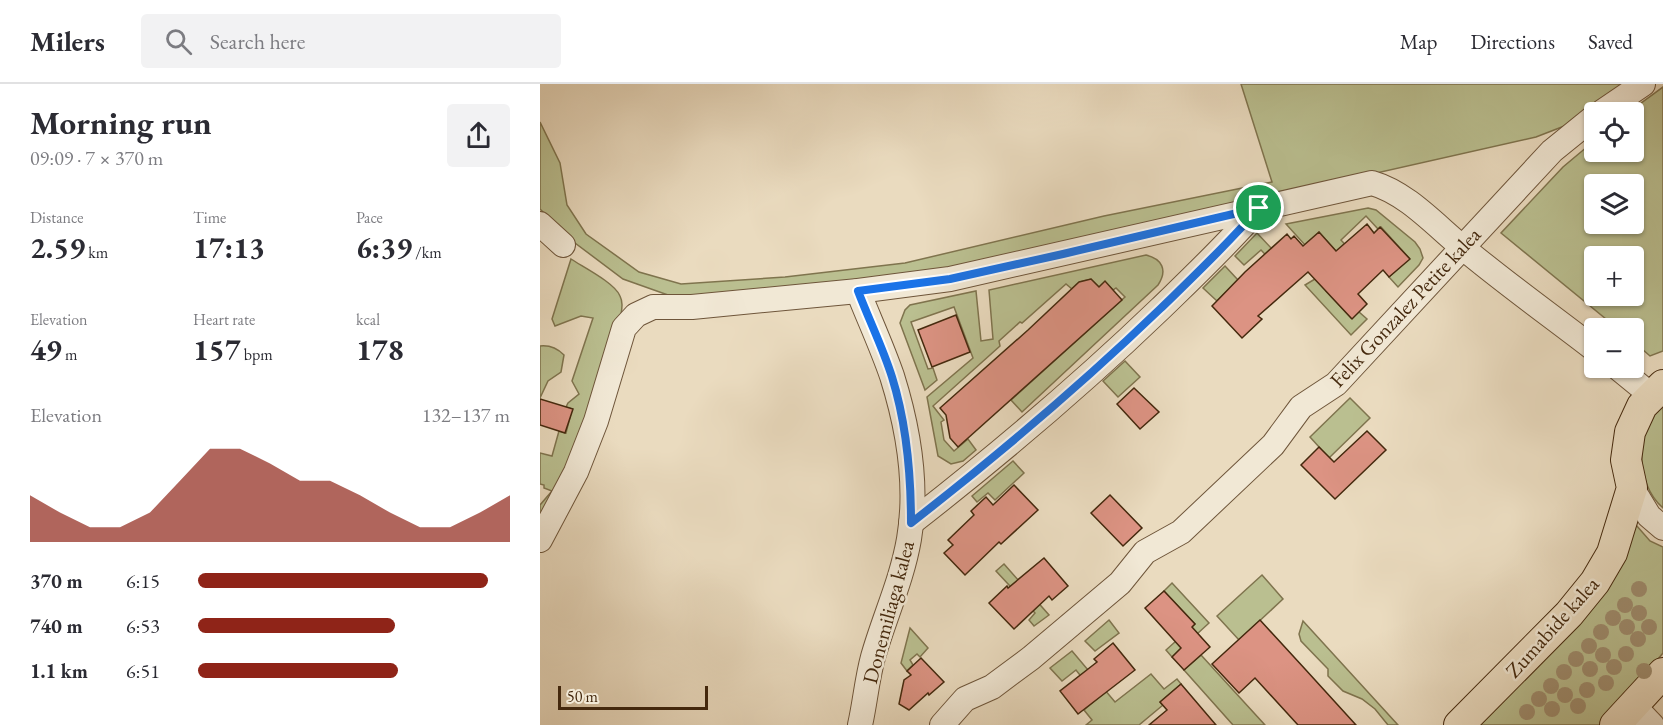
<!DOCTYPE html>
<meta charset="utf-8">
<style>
body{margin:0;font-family:"EB Garamond",serif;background:#f2f2f3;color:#2b2b33;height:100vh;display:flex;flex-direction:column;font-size:22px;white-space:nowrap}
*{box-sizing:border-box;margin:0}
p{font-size:20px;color:#7c7c81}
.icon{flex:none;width:33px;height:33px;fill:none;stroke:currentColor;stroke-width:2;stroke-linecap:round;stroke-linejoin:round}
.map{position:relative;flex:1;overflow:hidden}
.details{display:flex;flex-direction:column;background:#fff;width:540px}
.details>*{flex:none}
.controls{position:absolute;left:1044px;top:18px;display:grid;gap:12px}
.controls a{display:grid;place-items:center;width:60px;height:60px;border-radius:6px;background:#fff;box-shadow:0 2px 4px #0004;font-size:30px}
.scale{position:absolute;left:18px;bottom:15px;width:150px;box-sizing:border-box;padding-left:6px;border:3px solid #44280d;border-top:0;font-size:16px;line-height:21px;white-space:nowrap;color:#44280d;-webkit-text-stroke:4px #f1e8d5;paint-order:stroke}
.pin{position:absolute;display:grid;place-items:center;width:51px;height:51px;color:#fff;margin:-26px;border:3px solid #fff;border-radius:50%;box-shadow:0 2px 6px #0007}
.round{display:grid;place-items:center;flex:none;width:63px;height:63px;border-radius:6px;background:#f2f2f3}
.summary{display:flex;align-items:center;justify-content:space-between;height:102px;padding:0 30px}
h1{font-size:33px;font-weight:700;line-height:45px}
.metrics{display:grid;grid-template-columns:repeat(3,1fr);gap:9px;height:102px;padding:6px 30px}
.metrics div{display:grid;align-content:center}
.metrics b{font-size:30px;font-weight:700}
.metrics small{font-size:16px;font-weight:400}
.metrics p{font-size:16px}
.chart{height:168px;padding:12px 30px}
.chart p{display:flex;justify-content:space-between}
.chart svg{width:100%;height:108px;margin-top:6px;fill:#8f2418;opacity:.7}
ul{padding:0 30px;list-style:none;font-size:20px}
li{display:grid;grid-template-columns:96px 72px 1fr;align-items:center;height:45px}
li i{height:15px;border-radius:8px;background:#8f2418}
header{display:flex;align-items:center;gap:36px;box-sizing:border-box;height:84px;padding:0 30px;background:#fff;border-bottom:2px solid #e1e1e2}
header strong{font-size:28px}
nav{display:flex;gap:33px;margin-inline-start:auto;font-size:21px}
.search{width:420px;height:54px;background:#f2f2f3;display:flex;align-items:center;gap:15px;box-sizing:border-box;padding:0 21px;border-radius:6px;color:#7c7c81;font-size:22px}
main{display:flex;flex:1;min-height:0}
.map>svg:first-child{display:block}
.green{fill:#babf90;stroke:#7f744e;stroke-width:1.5;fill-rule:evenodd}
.building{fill:#dc9383;stroke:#44280d;stroke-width:1.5}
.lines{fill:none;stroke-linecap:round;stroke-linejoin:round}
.minor-casing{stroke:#6e553a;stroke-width:26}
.major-casing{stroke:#44280d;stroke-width:32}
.minor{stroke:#f1e8d5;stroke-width:24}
.major{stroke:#eadbbf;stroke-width:30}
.tree{fill:#9f8d6f}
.route-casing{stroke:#fff;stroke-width:12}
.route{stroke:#1a73e8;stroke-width:8}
.labels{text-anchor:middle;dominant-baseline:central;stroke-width:5;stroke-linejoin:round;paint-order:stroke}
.street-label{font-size:21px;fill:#44280d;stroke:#f1e8d5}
</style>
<header>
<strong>Milers</strong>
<div class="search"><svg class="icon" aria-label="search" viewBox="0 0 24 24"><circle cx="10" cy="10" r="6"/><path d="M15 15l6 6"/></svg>Search here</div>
<nav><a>Map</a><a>Directions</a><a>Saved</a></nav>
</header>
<main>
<section class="details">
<div class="summary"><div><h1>Morning run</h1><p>09:09 · 7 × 370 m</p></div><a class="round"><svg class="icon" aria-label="share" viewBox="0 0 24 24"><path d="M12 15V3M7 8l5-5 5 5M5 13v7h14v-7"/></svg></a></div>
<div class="metrics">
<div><p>Distance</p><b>2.59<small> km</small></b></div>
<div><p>Time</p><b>17:13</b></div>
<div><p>Pace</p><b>6:39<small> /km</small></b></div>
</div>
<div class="metrics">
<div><p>Elevation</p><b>49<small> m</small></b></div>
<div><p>Heart rate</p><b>157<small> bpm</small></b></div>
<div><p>kcal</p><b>178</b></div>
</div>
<div class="chart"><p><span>Elevation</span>132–137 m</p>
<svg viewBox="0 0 160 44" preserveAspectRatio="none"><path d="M0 44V25L10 32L20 38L30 38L40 32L50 19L60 6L70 6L80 12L90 19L100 19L110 25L120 32L130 38L140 38L150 32L160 25V44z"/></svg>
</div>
<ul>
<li><b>370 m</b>6:15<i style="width:93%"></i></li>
<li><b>740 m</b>6:53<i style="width:63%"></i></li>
<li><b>1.1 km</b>6:51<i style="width:64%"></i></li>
</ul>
</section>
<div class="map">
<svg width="1123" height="641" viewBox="0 0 1123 641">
<rect width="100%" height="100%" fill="#eadbbf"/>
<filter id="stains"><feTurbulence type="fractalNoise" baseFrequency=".00333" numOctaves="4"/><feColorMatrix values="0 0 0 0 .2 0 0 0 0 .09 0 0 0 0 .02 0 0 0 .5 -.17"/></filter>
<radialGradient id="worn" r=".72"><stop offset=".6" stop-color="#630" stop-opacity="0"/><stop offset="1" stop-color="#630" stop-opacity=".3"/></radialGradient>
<g class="green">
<polygon points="701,0 1091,0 1045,34 996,53 361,196 142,216 83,195 31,156 0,125 0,38 20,79 27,121 46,150 99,188 141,200 245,193 365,179 564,132 732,98"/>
<path d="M1123,3v264l-13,5 -16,-14v-14h-17l-116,-95 62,-66 31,-26v11h40v-40h-5zM1094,100v40h-40v-40zM1054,172h40v40h-40z"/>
<polygon points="828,124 836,126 875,158 880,165 883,174 879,181 858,203 849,193 869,174 841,143 838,145 826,132 801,156 833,191 786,207 811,234 819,228 827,235 811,251 765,201 805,177 779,148 765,161 746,140"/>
<polygon points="717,149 747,181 741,187 721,166 704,181 695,172"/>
<path d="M606,171c16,4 22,15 12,30l-136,127 -11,-12 114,-103 -9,-9 -3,2 -8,-8 -6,5 -8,-8 -11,3 -8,7 -6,-5 -44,39 -2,-1 -21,19 1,5 -67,60 11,14 -3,2 3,18 10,11 14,-12 8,11 -13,11 -12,3 -13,-8 -11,-59 46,-39 -19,-51 -43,15 17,47 5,-1 4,12 -12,10 -25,-67 5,-13 5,-5 66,-14 5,50 12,-2 -4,-49z"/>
<path d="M31,175c12,8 44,24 49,37 3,6 2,12 1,19l-48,147 -33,59v-16l12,-14 -8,-3v-3l-4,-1v-31l12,3 7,-25 7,2 6,-24 -6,-2 2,-4 11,-9 -7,-13 21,-63 -12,-2 -26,10 -3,-7z"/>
<polygon points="685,182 710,209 691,203 677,217 663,204"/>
<path d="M0,262c9,-1 18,3 24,9l-3,17 -13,9 -8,17z"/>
<polygon points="585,277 600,293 578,313 563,297"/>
<polygon points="810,314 830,334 789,374 770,353"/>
<path d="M1123,319v105c-29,-25 -28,-80 0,-105z"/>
<polygon points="473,377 484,389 455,416 448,409 437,418 432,412"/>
<polygon points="1089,433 1110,457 1123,463 1123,569 1078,623 1060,641 931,641"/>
<polygon points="464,480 509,531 494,542 489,536 495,529 456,487"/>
<polygon points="722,491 743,515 699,556 677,532"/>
<polygon points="632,499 669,539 632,573 626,566 655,540 624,507"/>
<polygon points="569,536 579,549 555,567 545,557"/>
<polygon points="763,537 858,641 848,641 835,625 822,615 803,607 788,592 788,585 761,557 759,550"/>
<polygon points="370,544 388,564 380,573 377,570 370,576 373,581 367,587 361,579"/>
<polygon points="532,567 575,618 611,590 624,605 637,595 641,600 620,618 623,621 599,641 546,641 552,636 544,626 558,614 536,586 522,597 510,584"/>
<polygon points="661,571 725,641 693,641 644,586"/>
</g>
<g class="building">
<polygon points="827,140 834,149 840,143 870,175 849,193 843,186 818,210 827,220 812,235 768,188 718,232 722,235 702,254 672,222 705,188 747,150 751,155 754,152 763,162 779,148 796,167"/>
<polygon points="551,195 559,203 565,197 582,216 418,363 410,354 406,331 400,324 488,246 539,198"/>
<polygon points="416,231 430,268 392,283 378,246"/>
<polygon points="594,304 619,328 600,345 577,320"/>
<polygon points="0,315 33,325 25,349 0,341"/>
<polygon points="827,347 846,366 795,415 761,381 779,363 794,378"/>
<polygon points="474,401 498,426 461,460 459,458 425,491 404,469 413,461 408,456 434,431 431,427 446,413 453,421"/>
<polygon points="570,411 602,444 583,462 551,429"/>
<polygon points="504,474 528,502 512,516 509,512 474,545 449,519 467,502 468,504"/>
<polygon points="624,507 655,540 652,543 670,563 644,586 632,573 641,564 605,524"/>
<polygon points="720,536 765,585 816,641 758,641 715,594 699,609 672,580"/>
<polygon points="573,559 595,586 538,630 520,607 557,578 554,575"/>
<polygon points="381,574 404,598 389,611 388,609 369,626 359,620 364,596 371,591 367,587"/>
<polygon points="641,600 676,641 609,641 627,626 620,618"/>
</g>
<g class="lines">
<defs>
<g id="minor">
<polyline points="1062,28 1103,0"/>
<polyline points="0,140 23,161"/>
<path d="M318,207c11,28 24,56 34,85 16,51 26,110 17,163 -7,41 -25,79 -36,118 -6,22 -8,46 -13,68"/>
<polyline points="1078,284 1111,311"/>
<polyline points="1092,404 1109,432 1123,444"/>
<path d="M371,439c86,-67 170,-138 249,-214 34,-33 68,-65 99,-101"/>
<path d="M0,456l36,-68 20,-51 28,-93 12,-13 17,-8h39l166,-16 92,-12 422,-96c35,10 63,42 90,64 43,36 88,68 132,102"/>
<polyline points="1094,622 1112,641"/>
<polyline points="402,641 425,615 452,603 491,574 580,499 605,468 641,448 733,361 761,323 796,300 1012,67 1054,33"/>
</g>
<g id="major">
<polyline points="919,641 1029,530 1055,498 1072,469 1092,404 1086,376 1090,348 1102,322 1123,301"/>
<polyline points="1075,641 1123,589"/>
</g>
</defs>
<use href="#minor" class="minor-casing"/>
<use href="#major" class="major-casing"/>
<use href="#minor" class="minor"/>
<use href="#major" class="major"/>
</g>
<g class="tree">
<circle cx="1099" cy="505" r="8"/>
<circle cx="1085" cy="521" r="8"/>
<circle cx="1099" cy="529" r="8"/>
<circle cx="1073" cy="534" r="8"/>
<circle cx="1087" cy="543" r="8"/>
<circle cx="1109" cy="543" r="8"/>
<circle cx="1061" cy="548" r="8"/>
<circle cx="1098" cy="555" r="8"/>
<circle cx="1049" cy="562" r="8"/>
<circle cx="1086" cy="570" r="8"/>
<circle cx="1063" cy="571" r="8"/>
<circle cx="1036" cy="575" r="8"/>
<circle cx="1074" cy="583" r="8"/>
<circle cx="1050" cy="585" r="8"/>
<circle cx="1104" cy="587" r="8"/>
<circle cx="1024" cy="588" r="8"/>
<circle cx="1066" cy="599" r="8"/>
<circle cx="1011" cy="602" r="8"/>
<circle cx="1047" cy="606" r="8"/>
<circle cx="1025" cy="611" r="8"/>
<circle cx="999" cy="615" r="8"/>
<circle cx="1038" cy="622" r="8"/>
<circle cx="1012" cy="625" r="8"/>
<circle cx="987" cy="628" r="8"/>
</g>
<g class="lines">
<defs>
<path id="route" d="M719,124c-31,36 -65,68 -99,101 -79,76 -163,147 -249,214 0,-50 -4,-98 -19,-146 -9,-29 -23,-57 -34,-86l92,-12 113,-25z"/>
</defs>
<use href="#route" class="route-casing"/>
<use href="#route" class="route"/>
</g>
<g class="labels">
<g class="street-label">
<text transform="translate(865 223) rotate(-47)">Felix Gonzalez Petite kalea</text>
<text transform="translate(348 528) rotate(-75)">Donemiliaga kalea</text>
<text transform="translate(1012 543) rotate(-48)">Zumabide kalea</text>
</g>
</g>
<rect width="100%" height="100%" filter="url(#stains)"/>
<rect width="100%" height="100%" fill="url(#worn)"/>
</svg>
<div class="controls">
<a><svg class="icon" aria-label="locate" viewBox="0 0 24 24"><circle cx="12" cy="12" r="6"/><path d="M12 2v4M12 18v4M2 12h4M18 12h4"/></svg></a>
<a><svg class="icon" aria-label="layers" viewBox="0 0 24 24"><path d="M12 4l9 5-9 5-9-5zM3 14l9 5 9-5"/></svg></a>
<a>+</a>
<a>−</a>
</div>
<div class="scale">50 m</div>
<div class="pin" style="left:719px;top:124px;background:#1e9e55"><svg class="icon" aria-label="arrive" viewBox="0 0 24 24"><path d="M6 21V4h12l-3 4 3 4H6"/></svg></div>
</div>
</main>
